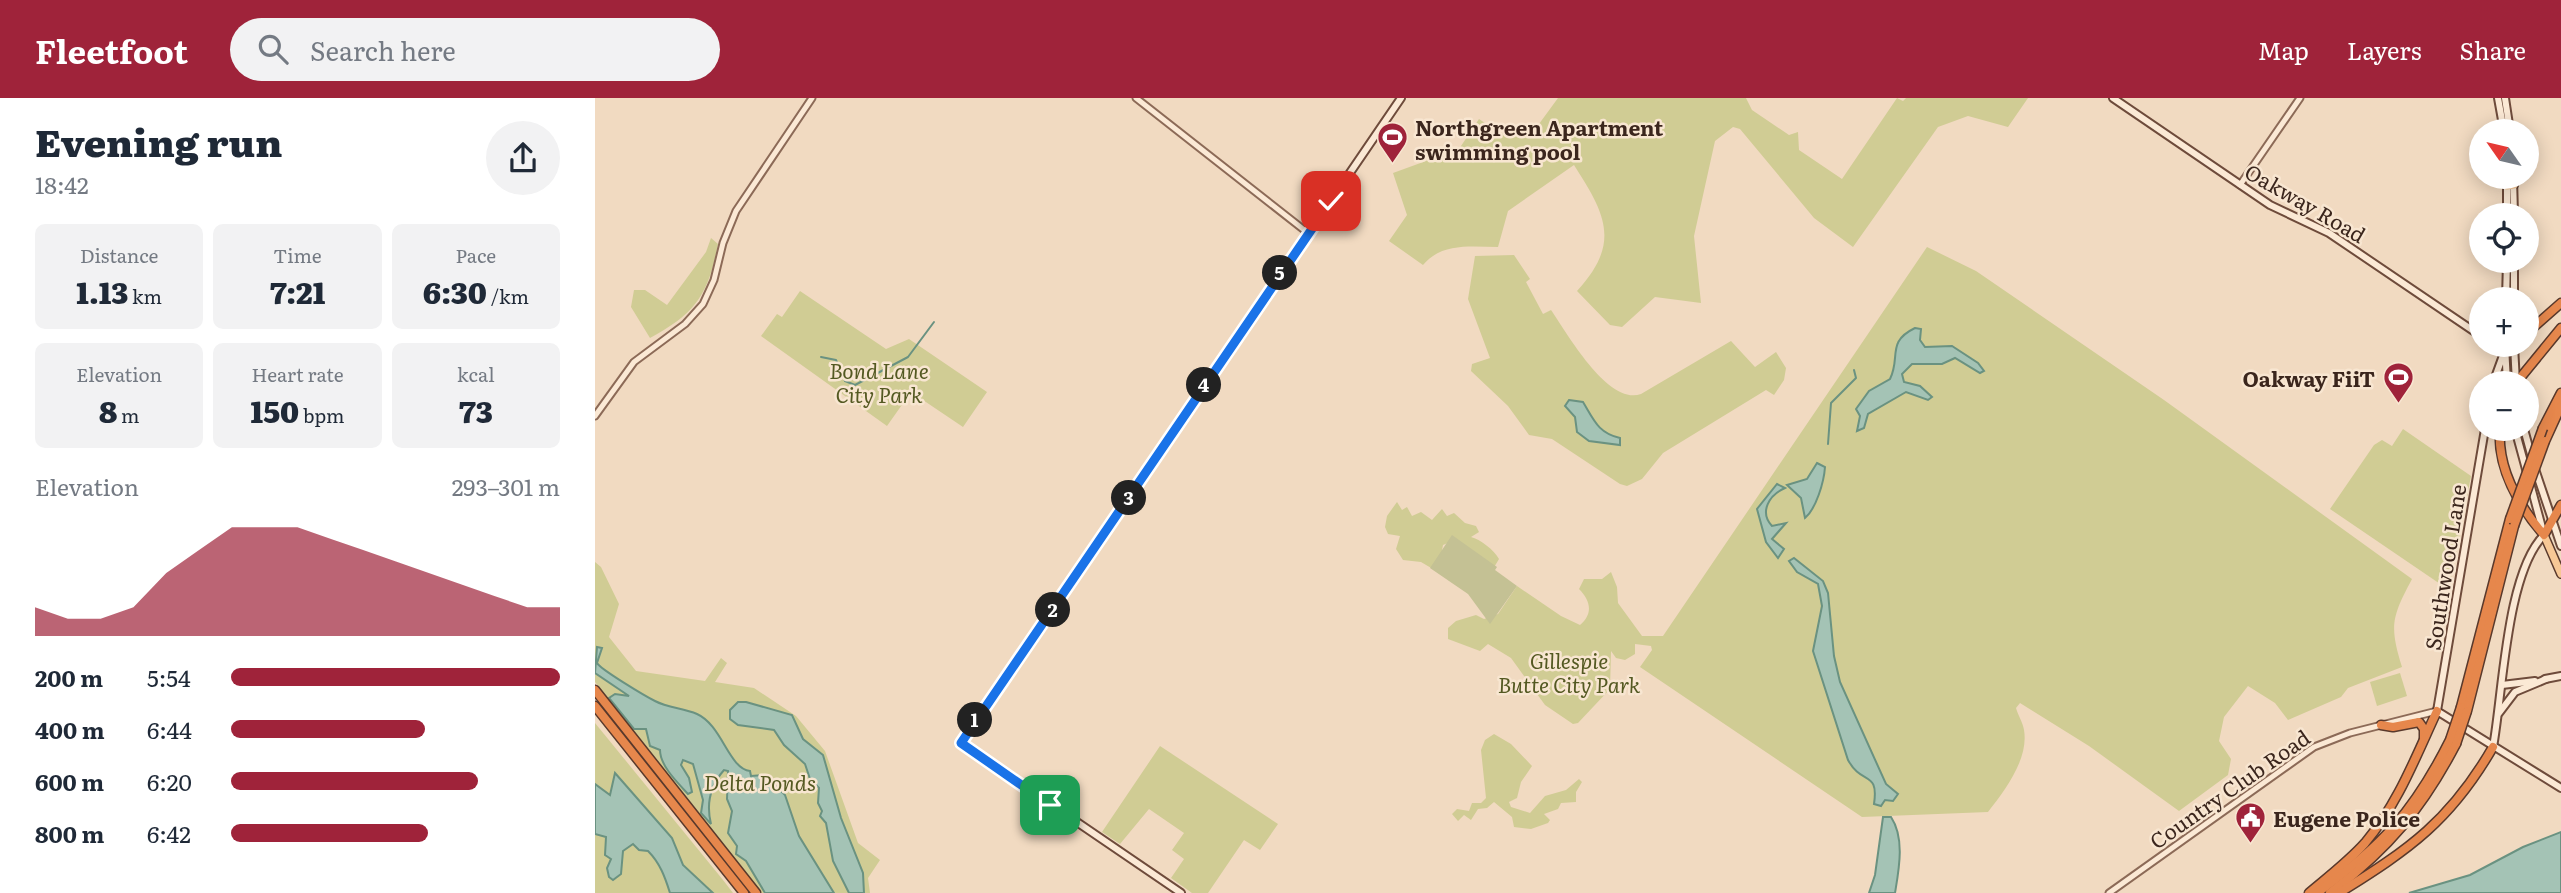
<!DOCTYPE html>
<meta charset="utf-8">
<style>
body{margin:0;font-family:Literata,serif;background:#f2f2f3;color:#1f2937;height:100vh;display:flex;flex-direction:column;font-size:26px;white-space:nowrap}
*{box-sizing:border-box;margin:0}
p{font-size:23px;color:#747a83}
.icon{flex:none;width:38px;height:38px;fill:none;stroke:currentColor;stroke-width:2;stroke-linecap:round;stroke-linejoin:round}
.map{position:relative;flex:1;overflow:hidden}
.panel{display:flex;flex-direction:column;background:#fff;width:595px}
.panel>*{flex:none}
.needle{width:46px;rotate:304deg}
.controls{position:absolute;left:1874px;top:21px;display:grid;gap:14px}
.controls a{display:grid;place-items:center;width:70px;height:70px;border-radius:50%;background:#fff;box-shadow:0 4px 18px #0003;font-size:35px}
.pin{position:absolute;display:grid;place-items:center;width:60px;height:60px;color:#fff;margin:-30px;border-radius:14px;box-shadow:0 4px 10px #0006}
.km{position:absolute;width:35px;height:35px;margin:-18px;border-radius:50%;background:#222;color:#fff;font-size:19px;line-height:35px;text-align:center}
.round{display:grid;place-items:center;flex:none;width:74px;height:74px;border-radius:37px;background:#f2f2f3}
.overview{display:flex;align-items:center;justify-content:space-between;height:119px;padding:0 35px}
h1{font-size:38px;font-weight:800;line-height:52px}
.metrics{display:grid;grid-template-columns:repeat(3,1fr);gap:10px;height:119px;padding:7px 35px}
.metrics div{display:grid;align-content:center;border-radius:10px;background:#f2f2f3;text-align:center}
.metrics b{font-size:30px;font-weight:800}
.metrics small{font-size:19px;font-weight:400}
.metrics p{font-size:19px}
.chart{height:196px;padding:14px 35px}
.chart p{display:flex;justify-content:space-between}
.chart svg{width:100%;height:126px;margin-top:7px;fill:#9f233a;opacity:.7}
ul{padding:0 35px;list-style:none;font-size:23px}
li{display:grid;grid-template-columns:112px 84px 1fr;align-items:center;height:52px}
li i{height:18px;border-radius:9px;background:#9f233a}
header{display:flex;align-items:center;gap:42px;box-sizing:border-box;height:98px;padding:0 35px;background:#9f233a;color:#fff}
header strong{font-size:33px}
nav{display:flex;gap:38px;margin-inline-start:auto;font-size:24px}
.search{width:490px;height:63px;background:#f2f2f3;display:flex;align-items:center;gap:18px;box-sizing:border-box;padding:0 24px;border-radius:38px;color:#747a83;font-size:26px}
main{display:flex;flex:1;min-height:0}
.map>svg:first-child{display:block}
.green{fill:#d0cc94}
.cemetery{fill:#c4c194}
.water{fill:#a4c3b5;stroke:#6a9281;stroke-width:2}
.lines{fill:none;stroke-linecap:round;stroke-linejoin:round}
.stream{stroke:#6a9281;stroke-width:2}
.tertiary-casing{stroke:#8c6a57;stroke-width:9}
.secondary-casing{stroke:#6e4b3b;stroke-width:10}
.primary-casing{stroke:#59392c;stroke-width:10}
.motorway-casing{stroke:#59392c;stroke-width:11}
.tertiary{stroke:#fbe9d5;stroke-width:5}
.secondary{stroke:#fbe9d5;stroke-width:6}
.primary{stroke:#f7c896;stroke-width:7}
.motorway{stroke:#e6874c;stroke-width:8}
.motorway-bridge-casing{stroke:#59392c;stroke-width:11;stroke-linecap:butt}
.motorway-bridge{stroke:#e6874c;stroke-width:8}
.route-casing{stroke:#fff;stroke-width:14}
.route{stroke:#1a73e8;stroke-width:9}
.labels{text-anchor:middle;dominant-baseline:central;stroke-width:5;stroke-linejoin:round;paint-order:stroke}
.poi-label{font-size:21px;font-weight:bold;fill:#3b261d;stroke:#f8e6d1;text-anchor:start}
.street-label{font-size:21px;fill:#3b261d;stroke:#f8e6d1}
.park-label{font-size:21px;font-style:italic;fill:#545922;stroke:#f8e6d1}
</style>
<header>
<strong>Fleetfoot</strong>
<div class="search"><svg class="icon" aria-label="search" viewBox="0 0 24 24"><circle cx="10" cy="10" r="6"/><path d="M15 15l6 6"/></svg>Search here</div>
<nav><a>Map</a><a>Layers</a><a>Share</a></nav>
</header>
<main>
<section class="panel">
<div class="overview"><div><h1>Evening run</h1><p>18:42</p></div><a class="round"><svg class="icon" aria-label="share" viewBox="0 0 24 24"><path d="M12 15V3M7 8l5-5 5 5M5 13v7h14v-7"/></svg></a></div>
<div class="metrics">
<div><p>Distance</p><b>1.13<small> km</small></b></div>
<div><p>Time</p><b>7:21</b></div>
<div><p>Pace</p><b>6:30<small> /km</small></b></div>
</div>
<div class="metrics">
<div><p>Elevation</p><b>8<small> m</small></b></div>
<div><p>Heart rate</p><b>150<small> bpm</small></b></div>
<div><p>kcal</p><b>73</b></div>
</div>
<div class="chart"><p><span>Elevation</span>293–301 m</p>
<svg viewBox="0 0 160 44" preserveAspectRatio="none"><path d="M0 44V34L10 38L20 38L30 34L40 22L50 14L60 6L70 6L80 6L90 10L100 14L110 18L120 22L130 26L140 30L150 34L160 34V44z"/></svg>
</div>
<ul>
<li><b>200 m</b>5:54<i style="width:100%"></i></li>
<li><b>400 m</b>6:44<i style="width:59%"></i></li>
<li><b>600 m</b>6:20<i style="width:75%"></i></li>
<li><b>800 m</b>6:42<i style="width:60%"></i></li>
</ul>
</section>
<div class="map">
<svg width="1966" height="795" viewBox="0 0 1966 795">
<rect width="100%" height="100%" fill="#f1dac1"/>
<g class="green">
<path d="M963,0h188l6,12 37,25 9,-3 1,18 43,29 55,-81 6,3 3,-3h122l-20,29 -40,-11 -30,11 -85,120 -39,-29 -74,-89 -7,-2 -18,14 -21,95 7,67 -46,-6 -33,30 -12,-2 -33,-34c44,-48 29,-76 -3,-126l-66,46 -10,36c-26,0 -56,-5 -75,18l-34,-24 18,-26 -14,-42 66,-24 20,-30 21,14 39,-9z"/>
<path d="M116,140l7,6c-10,51 -22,69 -68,94l-19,-31 3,-17h11l22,15 39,-53z"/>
<path d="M1332,149l49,24 188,129 248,179c-20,38 -23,46 -10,88l-54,21 -7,9 -53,23 -13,-17 -27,-17 -24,31 -5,24 12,18 -3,16 -49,36 -90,-65 -69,-43 -4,5c2,7 7,15 8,22 5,29 -19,60 -36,82l-126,5 -222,-150 12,-17 -1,-4 -16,-2v10l-10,6 -9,-2 -5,-7 -1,38 -32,34 -5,1 -28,-19 -34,-47 -23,-14 -8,7 -32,-12v-11l8,-7 20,-6 8,4 14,-5 19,-28 44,30 19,9c14,-12 10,-25 -1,-36l5,-10h18l9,-7 6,15 1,16 24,33h21z"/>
<path d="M919,157l16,24 -4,3 17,32 8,-4c16,23 57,96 90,84l90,-53 24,26 21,-15 10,16 -2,12 -10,15 -8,-5 -103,63 -21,26 -15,7 -7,-2 -68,-45 -23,-4 -21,-29 -37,-35 1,-7 18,-6 -22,-59 7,-43z"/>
<polygon points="205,193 291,251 314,241 392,294 368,329 316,294 292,328 166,238 182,216 187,219"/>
<polygon points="1808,331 1876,378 1854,492 1735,411 1779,347 1787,342 1797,348"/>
<path d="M802,404l5,8 5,-3 5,9 9,-4 11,8 10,-11 5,7 7,-3 11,10 11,3 3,6 -8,5c9,2 23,13 28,22l-6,10 -43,-27 -7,3 -5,27 -17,-10 -18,-2 -7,-11 4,-13 -12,-2 -3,-7 2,-11z"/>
<polygon points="0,464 6,469 24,506 14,539 41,573 110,583 126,560 132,565 120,584 159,590 201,618 230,653 263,745 285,762 273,780 275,795 166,795 0,584"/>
<polygon points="1805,575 1812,598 1782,608 1775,584"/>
<polygon points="0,625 128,782 138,795 0,795"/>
<polygon points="899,636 916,646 937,668 926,684 922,700 914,704 916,709 935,715 950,698 971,692 984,681 987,684 981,694 981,704 966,705 963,711 949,716 955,722 953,725 936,731 919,729 917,719 899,704 892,710 883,711 876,722 869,717 863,723 857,716 862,711 874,713 877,705 886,705 891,700 886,652 890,642"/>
<polygon points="565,648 683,726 665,752 649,742 613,795 597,795 576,780 589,761 577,752 589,735 554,711 525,746 507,734"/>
</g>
<polygon class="cemetery" points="857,437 902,469 900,472 922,488 895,526 873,496 835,470"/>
<g class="water">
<path d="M1320,230l6,1 -1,11 5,7 27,-1 26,17 6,8 -4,2 -25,-15 -13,6h-30l-10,10 2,8 16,4 12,11 -4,3 -22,-8 -38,22 -4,14 -7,3 3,-15 -4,-7 13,-18 21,-12c11,-22 -4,-37 25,-51z"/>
<path d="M974,302l14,2c11,18 15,31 37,36v7l-31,-4 -12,-9 -2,-15 -10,-11z"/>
<path d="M1222,365l8,4c-1,15 -9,42 -20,51l-4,-20 -14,-13 20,-6z"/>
<path d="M1182,386l8,4c-16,7 -26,24 -13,38l14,-3 -14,16 12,10 -6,9 -12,-16 -9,-33z"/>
<path d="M1199,460l29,23 5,12 6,63 6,26 46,102 12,10 -5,7 -8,-1 -4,6 -7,-2c5,-34 -12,-18 -26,-44l-35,-109 9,-45 -4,-22 -21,-12 -8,-11z"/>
<path d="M2,549l5,1 -5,15c3,6 48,33 58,38 13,7 28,7 42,13 25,11 32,55 53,57l1,5 14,-1 20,20 14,41 35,57h-69l-19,-32 -10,-7 1,-8 -9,-13 4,-22 -5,-12 1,-28 -4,-1c-14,16 -18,34 -13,54l-10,-11 2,-13 -10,-36 -10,-4 -2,5 8,13 3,14 -4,2c-10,-11 -28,-28 -28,-44l-10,-4 -4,-17h-12l-25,-31 6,-4 14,2 -34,-23z"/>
<polygon points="151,604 197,617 208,641 228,657 246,720 268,775 269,795 254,795 238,763 231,725 225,718 227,713 223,705 224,690 215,681 210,666 189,647 179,632 143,627 135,621 135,612 143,604"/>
<path d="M20,675l57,65 11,27 30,28h-43c-5,-16 -10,-30 -22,-42l-9,-1 -6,-6 -10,7 -2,23 -8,6 -4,-3 -2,-9 4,-9 -6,-4 1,-18 -11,-3v-50l15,11z"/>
<path d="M1288,719h8c14,21 8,52 4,76h-26l6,-18z"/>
<polygon points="1966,734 1966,795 1814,795 1875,777 1928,749"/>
</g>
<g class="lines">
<g class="stream">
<polyline points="226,259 241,262 250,283 260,287 313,259 339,224"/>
<polyline points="1233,346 1236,305 1261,280 1259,272"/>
</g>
<defs>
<g id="tertiary">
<polyline points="541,0 713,135"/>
<polyline points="1645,87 1705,0"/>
<polyline points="0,318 39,264 90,226 108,206 119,182 128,145 141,113 217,0"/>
<polyline points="1514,795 1719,649 1755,635 1842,613"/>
</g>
<g id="secondary">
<polyline points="1518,0 1675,107 1734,135 1886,238"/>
<polyline points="1903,0 1909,33"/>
<polyline points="1910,0 1915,33"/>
<polyline points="1912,79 1912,117"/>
<polyline points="1918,79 1919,117"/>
<polyline points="1919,163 1919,201"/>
<polyline points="1911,201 1912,163"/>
<polyline points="1910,247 1912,285"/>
<polyline points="1919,247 1921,285"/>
<polyline points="1898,285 1910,252"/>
<polyline points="1890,331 1842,613 1966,690"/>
<polyline points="1920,331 1932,375"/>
<polyline points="1929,331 1937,360"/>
<polyline points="1940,371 1966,448"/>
<polyline points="1950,581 1966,578"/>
<polyline points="1907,587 1940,583"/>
<polyline points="1904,615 1920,594 1951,581"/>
<path d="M1898,649c10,-54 13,-174 51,-212l-14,-52"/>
<polyline points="586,795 366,645 806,0"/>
</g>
<g id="primary">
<polyline points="1912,88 1919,87"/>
<polyline points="1910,252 1918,247"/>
<polyline points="1949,437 1966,476"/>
</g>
<g id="motorway">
<polyline points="1932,235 1966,205"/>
<polyline points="1921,285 1966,230"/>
<polyline points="1948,330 1966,295"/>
<path d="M1905,331c-3,39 19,77 44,106l17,-30"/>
<polyline points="1950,343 1966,308"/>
<polyline points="0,592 161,795"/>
<polyline points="0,608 149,795"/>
<polyline points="1866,609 1915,421"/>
<polyline points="1872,613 1919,428"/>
<polyline points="1786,627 1798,629 1824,624 1829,631 1829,640"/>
<path d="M1714,795c19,-16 40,-32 56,-50 33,-39 51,-87 72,-132"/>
<path d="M1722,795c65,-47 97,-81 133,-153"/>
<path d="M1735,795c58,-44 92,-84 126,-149"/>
<path d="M1744,795c71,-44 112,-73 154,-146"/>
</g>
</defs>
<use href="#tertiary" class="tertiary-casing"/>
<use href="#secondary" class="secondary-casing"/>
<use href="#primary" class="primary-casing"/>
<use href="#motorway" class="motorway-casing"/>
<use href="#tertiary" class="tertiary"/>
<use href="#secondary" class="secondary"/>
<use href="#primary" class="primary"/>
<use href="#motorway" class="motorway"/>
<defs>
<g id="motorway-bridge">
<polyline points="1915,421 1948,330"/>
<polyline points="1919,428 1950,343"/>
<polyline points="1855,642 1866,609"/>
<polyline points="1861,646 1872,613"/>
</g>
</defs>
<use href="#motorway-bridge" class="motorway-bridge-casing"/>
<use href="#motorway-bridge" class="motorway-bridge"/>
</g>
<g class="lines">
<defs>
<polyline id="route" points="455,707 366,645 736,103"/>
</defs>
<use href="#route" class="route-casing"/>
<use href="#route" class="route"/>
</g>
<defs>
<symbol id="stadium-pin" viewBox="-11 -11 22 30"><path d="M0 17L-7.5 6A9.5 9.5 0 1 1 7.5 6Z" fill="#9f233a" stroke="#f8e6d1"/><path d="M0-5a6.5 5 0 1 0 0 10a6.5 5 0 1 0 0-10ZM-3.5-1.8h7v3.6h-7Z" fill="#fff"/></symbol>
<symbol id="civic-pin" viewBox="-11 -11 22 30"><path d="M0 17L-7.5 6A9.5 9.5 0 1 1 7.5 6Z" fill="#9f233a" stroke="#f8e6d1"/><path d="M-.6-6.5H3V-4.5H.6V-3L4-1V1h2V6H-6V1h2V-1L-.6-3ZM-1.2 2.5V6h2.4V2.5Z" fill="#fff"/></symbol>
</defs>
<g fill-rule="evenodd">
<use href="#stadium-pin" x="780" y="22" width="35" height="47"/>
<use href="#stadium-pin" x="1786" y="262" width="35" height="47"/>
<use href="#civic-pin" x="1638" y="702" width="35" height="47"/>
</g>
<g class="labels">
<g class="poi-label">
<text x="820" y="28">Northgreen Apartment<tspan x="820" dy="24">swimming pool</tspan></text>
<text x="1780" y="279" text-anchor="end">Oakway FiiT</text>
<text x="1678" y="719">Eugene Police</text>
</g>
<g class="street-label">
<text transform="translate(1711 104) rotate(30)">Oakway Road</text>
<text transform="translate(1849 469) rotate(-81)">Southwood Lane</text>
<text transform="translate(1634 690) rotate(-35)">Country Club Road</text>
</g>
<g class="park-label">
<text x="284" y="271">Bond Lane<tspan x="284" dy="24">City Park</tspan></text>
<text x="974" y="561">Gillespie<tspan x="974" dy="24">Butte City Park</tspan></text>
<text x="165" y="683">Delta Ponds</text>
</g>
</g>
</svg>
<div class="controls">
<a><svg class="needle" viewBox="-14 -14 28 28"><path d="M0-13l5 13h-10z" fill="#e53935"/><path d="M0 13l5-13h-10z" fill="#747a83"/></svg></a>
<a><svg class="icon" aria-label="locate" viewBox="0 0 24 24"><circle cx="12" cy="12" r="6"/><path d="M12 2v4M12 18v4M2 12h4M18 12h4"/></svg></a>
<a>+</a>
<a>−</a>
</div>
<div class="pin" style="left:455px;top:707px;background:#1e9e55"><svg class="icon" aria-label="arrive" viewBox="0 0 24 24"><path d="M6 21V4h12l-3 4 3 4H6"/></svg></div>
<div class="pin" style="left:736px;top:103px;background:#d93025"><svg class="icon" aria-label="check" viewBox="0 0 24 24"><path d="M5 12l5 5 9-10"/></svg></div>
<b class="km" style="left:380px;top:622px">1</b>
<b class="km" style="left:458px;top:512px">2</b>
<b class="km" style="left:534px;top:400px">3</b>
<b class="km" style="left:609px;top:287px">4</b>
<b class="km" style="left:685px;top:175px">5</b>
</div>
</main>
